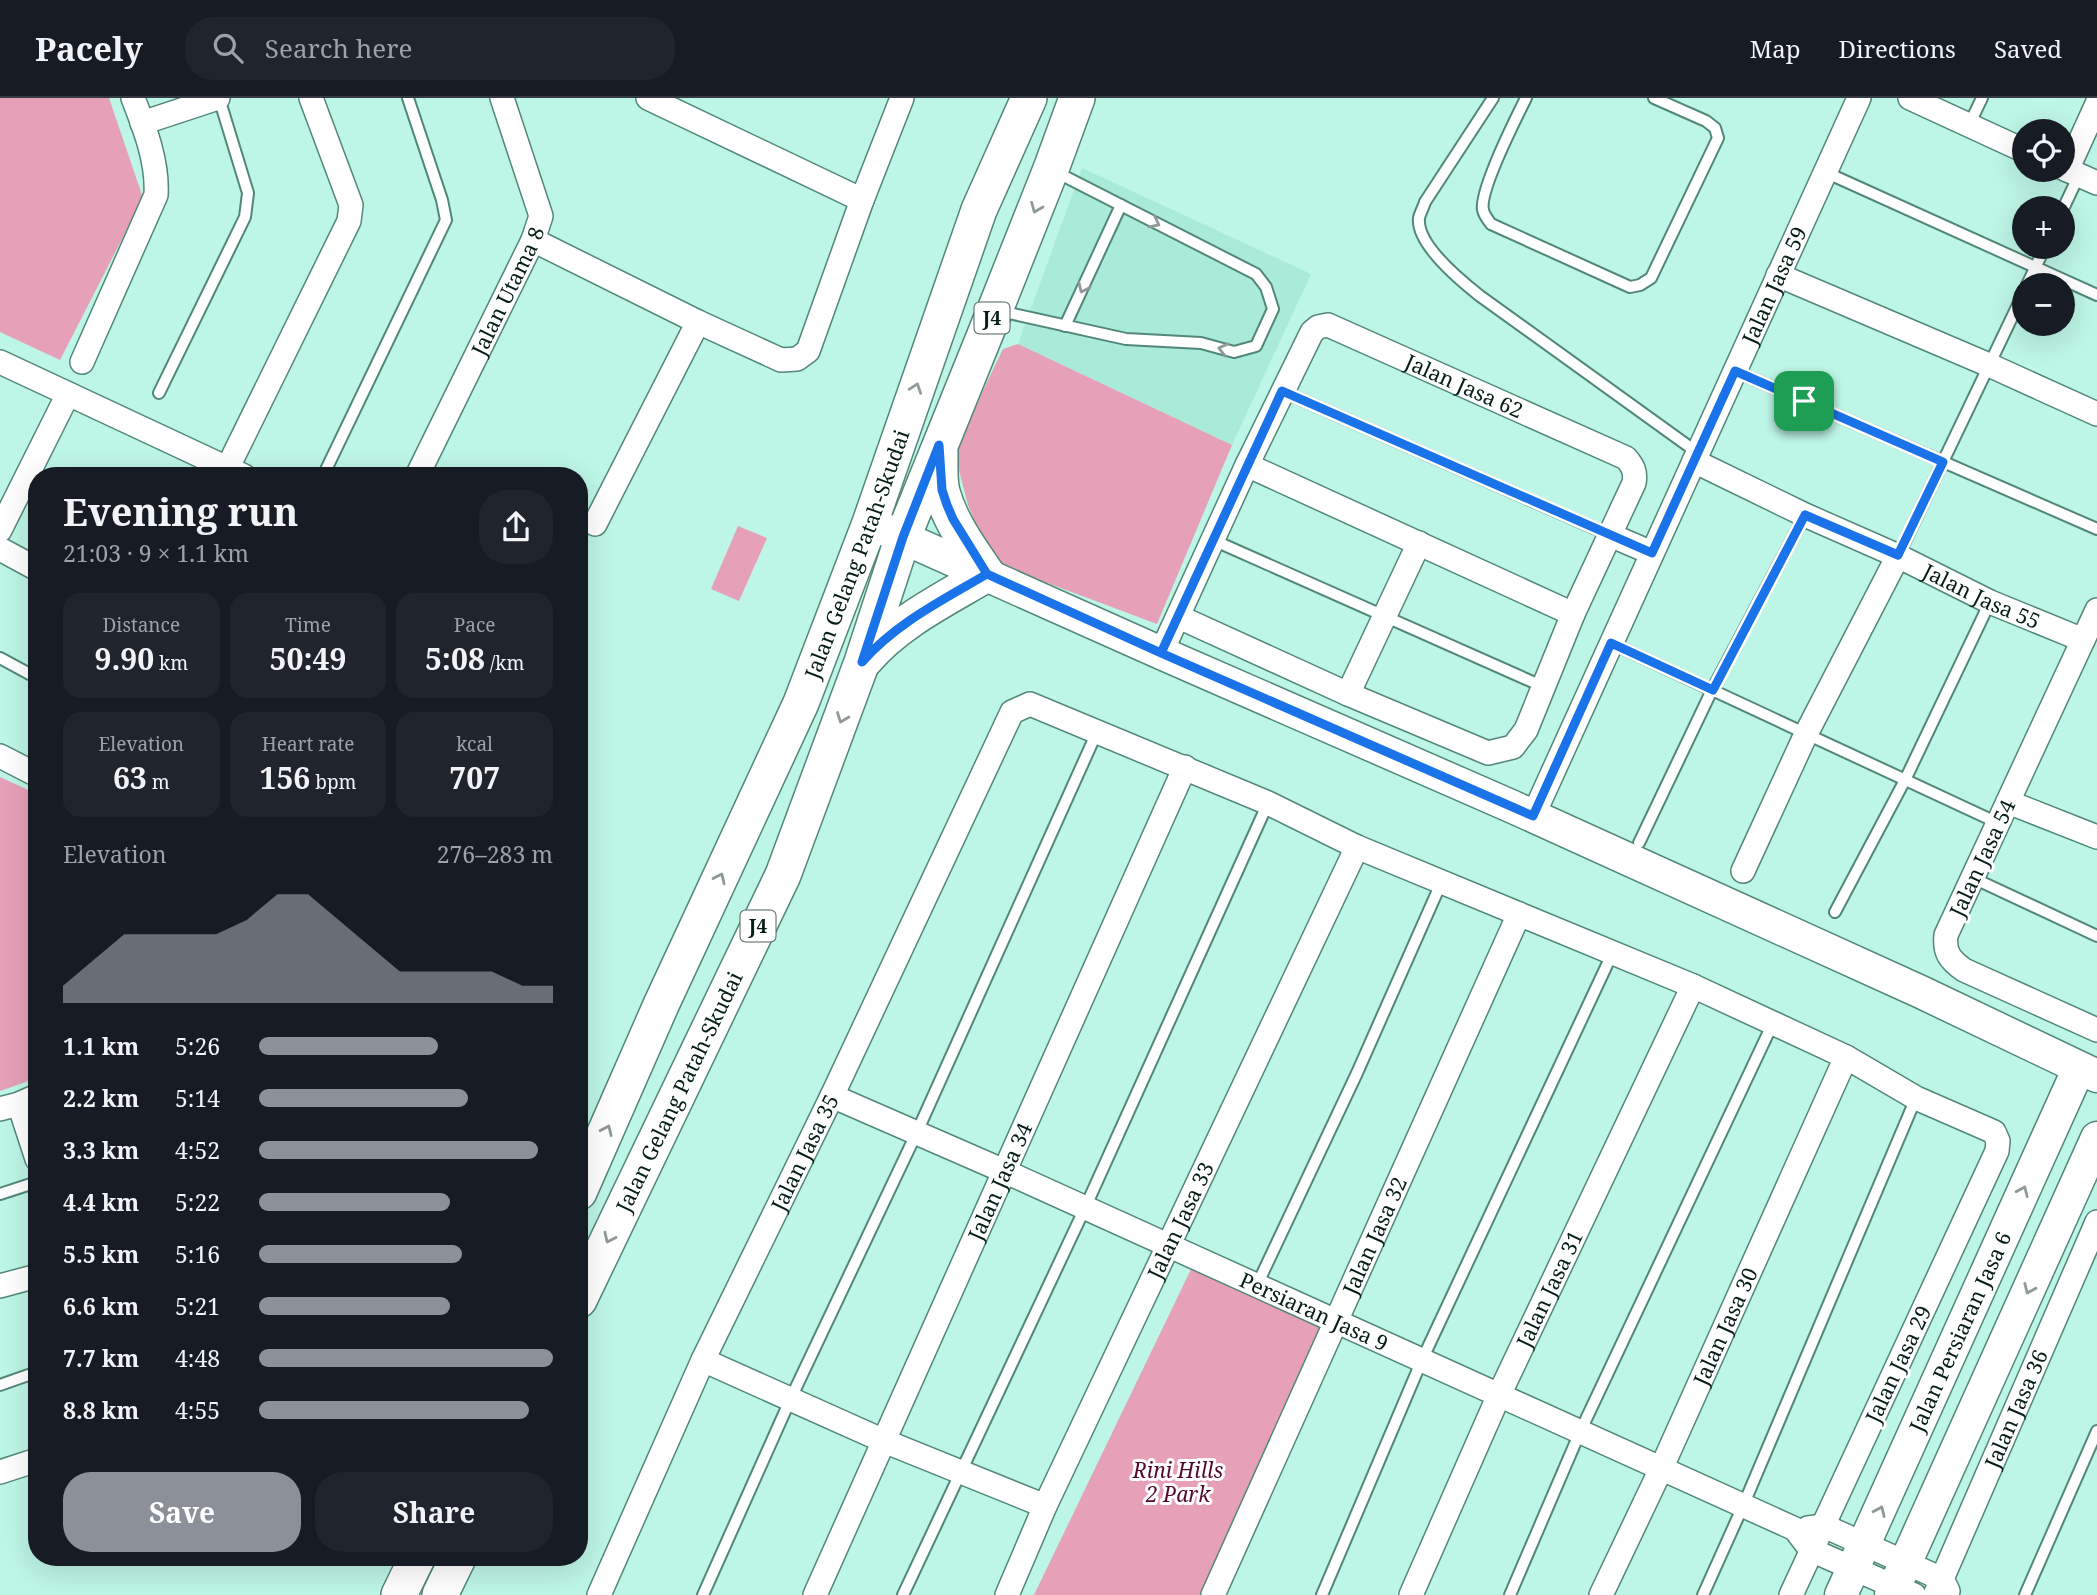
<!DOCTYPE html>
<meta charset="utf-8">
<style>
body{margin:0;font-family:"Noto Serif",serif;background:#20242c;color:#f1f3f6;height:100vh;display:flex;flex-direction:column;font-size:26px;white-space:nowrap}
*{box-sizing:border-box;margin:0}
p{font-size:23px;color:#9ea1a6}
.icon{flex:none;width:38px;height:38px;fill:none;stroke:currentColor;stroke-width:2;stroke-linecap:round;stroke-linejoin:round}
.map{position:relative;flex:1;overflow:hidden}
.side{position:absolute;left:28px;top:369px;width:560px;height:1099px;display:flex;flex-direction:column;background:#171b24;border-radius:28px;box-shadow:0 7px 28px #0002}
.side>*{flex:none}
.tools{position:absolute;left:2012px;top:21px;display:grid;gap:14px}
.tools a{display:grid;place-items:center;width:63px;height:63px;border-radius:50%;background:#171b24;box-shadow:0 7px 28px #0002;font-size:35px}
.pin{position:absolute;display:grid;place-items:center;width:60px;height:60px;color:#fff;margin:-30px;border-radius:14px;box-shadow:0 4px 10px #0006}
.round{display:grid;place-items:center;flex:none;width:74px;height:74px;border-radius:28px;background:#20242c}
.headline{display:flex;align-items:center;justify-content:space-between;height:119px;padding:0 35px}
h1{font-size:38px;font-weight:700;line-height:52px}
.figures{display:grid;grid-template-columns:repeat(3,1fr);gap:10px;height:119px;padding:7px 35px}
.figures div{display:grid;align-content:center;border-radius:18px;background:#20242c;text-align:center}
.figures b{font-size:30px;font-weight:700}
.figures small{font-size:19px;font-weight:400}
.figures p{font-size:19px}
.chart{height:196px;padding:14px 35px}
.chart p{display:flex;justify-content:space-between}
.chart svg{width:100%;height:126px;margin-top:7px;fill:#8c9099;opacity:.7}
.button{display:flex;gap:14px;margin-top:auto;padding:14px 35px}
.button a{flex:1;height:80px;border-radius:28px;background:#8c9099;color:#fff;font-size:28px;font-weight:700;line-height:80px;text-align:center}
.button a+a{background:#20242c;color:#f1f3f6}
ul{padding:0 35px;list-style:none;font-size:23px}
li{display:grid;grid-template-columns:112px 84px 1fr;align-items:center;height:52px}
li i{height:18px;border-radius:9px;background:#8c9099}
header{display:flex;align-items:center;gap:42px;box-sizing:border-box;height:98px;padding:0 35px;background:#171b24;border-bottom:2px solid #363941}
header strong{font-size:33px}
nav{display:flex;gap:38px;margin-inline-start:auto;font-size:24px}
.search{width:490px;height:63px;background:#20242c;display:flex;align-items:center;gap:18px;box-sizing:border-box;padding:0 24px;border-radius:28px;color:#9ea1a6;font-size:26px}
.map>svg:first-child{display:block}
.built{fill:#a9ead9}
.green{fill:#e6a0b8}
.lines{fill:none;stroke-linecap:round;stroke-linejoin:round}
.lane-casing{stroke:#52877a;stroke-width:14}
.street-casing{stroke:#52877a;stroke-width:26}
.secondary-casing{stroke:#52877a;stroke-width:35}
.primary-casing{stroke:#52877a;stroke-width:38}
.lane{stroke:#fff;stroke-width:10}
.street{stroke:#fff;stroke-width:23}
.secondary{stroke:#fff;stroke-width:32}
.primary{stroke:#fff;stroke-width:35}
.oneway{stroke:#8f9997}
.route-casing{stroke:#fff;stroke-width:14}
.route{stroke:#1a73e8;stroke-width:9}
.labels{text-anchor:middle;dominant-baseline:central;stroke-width:6;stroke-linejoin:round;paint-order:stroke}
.shield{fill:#fff;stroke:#51615d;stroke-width:2}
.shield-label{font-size:19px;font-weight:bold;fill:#071d18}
.street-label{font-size:21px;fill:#071d18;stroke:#fff}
.park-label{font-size:21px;font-style:italic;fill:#52082d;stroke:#fff}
</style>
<header>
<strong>Pacely</strong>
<div class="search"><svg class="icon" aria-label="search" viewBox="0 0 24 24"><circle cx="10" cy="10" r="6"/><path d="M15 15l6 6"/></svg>Search here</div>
<nav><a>Map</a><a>Directions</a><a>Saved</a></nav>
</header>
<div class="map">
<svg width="2097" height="1497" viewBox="0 0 2097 1497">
<rect width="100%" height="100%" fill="#bdf5e6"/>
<polygon class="built" points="1082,70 1311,176 1232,347 1018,246"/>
<g class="green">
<polygon points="0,0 109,0 143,100 60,262 0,234"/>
<polygon points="1018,246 1232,347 1157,526 991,464 968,407 954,353 1003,251"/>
<polygon points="738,428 767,440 739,503 711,491"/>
<polygon points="0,679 37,696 37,980 0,993"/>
<polygon points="1194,1165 1341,1231 1214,1497 1034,1497"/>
</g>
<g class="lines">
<defs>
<g id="lane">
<path d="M1493,0l-68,104c-1,4 -5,11 -6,16 -3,26 42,63 61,78l218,157"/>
<path d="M1526,0c-10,20 -47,93 -43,112 1,5 5,10 8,14l139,63 10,-2 11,-7 67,-140 -3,-10 -9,-7 -52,-23"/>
<polyline points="1969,27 1982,0"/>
<polyline points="1825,74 2097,197"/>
<polyline points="2063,111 2079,77"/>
<polyline points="2027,187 2045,149"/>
<polyline points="1000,213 1126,241 1201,245 1234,254 1256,248 1273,211 1266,189 1256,176 1054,73"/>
<polyline points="1065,228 1121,107"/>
<polyline points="1735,273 2097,431"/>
<polyline points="1282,293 1610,437"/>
<polyline points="159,295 245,119 248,95 219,0"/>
<polyline points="323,378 446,122 442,102 408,0"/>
<polyline points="1213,442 1544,589"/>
<polyline points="1898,458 2025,192"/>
<polyline points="1611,545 1998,725"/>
<polyline points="0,560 37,580"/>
<polyline points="1639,745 1712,592 1805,417"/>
<polyline points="1973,780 2097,838"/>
<polyline points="1835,814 1905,682 1990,504"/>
<polyline points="0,1096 37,1084"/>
<polyline points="1257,1187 1357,975 1442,783"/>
<polyline points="0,1287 37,1274"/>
<polyline points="703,1497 791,1300 917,1034 1097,634"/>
<polyline points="903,1497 1085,1110 1268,705"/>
<polyline points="1322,1497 1422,1262 1613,854"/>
<polyline points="1510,1497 1580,1334 1773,925"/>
<polyline points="1703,1497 1743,1408 1916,1000"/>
<polyline points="2025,1497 2097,1333"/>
</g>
<g id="street">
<polyline points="648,0 862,102"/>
<polyline points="1910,0 2025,53"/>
<polyline points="142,25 218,0"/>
<polyline points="2063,70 2097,85"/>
<polyline points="2067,72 2097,6"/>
<polyline points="533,142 698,224 781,262 797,261 808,253 862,102 902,0"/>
<polyline points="1778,177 1989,267 2097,316"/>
<polyline points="0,264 244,378"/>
<path d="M82,264l74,-167c2,-33 -11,-66 -23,-97"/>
<path id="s1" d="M1694,363l111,54 93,41 92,46 93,38"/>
<polyline points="1247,367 1573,516"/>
<polyline points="228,369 349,123 351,107 311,0"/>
<path id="s2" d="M417,378l116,-236 8,-24 -39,-118"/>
<polyline points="595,426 698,224"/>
<polyline points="0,432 68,296"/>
<polyline points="1610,437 1652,455"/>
<polyline points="0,451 37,471"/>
<path d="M2097,512l-151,325c-2,18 4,25 18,35l133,60"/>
<path id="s3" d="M1161,555l86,-188 65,-133 6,-5 10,-2 298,133c7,8 10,14 8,25l-61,131 -47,116 -13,17 -25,6 -140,-59 -169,-77"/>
<polyline points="1348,596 1419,445"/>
<polyline points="0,658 37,677"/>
<polyline points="2008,704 2097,739"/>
<path id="s4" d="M1533,718l326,-718"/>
<polyline points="1743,773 1806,636 1898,458"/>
<path id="s5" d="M832,998l172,75 791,358 16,21 103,45"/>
<polyline points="19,1006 37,1061"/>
<polyline points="0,1011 19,1006 37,998"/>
<polyline points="0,1188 37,1178"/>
<polyline points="703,1262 884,1343 1045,1408"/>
<polyline points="0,1374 37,1362"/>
<polyline points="1808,1430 1824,1428 1942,1481 1948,1493"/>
<path id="s6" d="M599,1497l104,-235 129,-264 180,-384 18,-8 238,99 89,44 336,139 153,71 70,41 78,34 4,9 -1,10 -206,444"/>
<path id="s7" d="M815,1497l370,-828"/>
<path id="s8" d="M1007,1497l38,-89 312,-659"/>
<path id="s9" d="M1213,1497l306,-681"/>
<path id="s10" d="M1411,1497l88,-200 194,-409"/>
<path id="s11" d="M1601,1497l60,-126 185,-412"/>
<path id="s12" d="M1935,1497l162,-373"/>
</g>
<g id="secondary">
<polyline points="870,425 1161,555 1513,709 1921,894 2097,978"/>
<path id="s13" d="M1841,1497l238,-527"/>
<polyline points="1891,1497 2097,1040"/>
</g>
<g id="primary">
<path d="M865,562c32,-38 80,-61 122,-86 -17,-25 -37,-52 -45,-82 -3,-12 -2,-26 -2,-39"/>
<path id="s14" d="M579,1094l82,-187 140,-302 69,-180 109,-313 50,-112"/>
<path id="s15" d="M579,1202l204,-425 79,-213 41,-125 92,-227 56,-141 26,-71"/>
<polyline points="399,1497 417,1460"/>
<polyline points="440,1497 458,1460"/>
</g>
</defs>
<use href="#lane" class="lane-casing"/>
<use href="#street" class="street-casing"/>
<use href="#secondary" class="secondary-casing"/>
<use href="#primary" class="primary-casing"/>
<use href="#lane" class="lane"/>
<use href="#street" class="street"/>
<use href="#secondary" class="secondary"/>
<use href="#primary" class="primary"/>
</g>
<defs><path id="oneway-chevron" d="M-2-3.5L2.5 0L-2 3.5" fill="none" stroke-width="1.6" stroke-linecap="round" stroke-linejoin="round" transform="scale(1.75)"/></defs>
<g class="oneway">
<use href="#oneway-chevron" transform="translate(1036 110) rotate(112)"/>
<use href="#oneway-chevron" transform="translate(1155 125) rotate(27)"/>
<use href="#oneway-chevron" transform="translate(1083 190) rotate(115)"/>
<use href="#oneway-chevron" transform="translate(1223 251) rotate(-166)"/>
<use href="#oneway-chevron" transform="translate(916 290) rotate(-71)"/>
<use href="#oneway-chevron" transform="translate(842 620) rotate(111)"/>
<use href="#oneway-chevron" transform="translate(720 780) rotate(-65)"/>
<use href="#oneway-chevron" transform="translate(607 1032) rotate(-66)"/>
<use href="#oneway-chevron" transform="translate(2023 1093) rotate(-66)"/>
<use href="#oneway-chevron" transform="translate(609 1140) rotate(115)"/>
<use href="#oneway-chevron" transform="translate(2029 1191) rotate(114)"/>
<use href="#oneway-chevron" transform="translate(1880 1413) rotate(-66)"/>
</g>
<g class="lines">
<defs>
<path id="route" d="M1804,303l-69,-30 -83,182 -370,-162 -121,262 -174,-79c-44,26 -91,49 -125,88l41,-125 36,-92 3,45 5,15 6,14 34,55 174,79 372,163 78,-173 102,47 92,-175 93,40 45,-93 -139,-61"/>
</defs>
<use href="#route" class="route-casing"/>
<use href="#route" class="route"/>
</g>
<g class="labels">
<g class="shield">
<rect x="974.5" y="204.5" width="35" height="31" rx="5"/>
<rect x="740.5" y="812.5" width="35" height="31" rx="5"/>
</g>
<g class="shield-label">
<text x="992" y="220">J4</text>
<text x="758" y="828">J4</text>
</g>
<g class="street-label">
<text stroke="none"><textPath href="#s4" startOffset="583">Jalan Jasa 59</textPath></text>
<text stroke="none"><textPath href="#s2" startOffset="206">Jalan Utama 8</textPath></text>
<text stroke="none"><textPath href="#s3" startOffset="522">Jalan Jasa 62</textPath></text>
<text stroke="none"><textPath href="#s14" startOffset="696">Jalan Gelang Patah-Skudai</textPath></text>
<text stroke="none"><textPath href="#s1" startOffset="318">Jalan Jasa 55</textPath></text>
<text transform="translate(1982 760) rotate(-65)">Jalan Jasa 54</text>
<text stroke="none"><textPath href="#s15" startOffset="231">Jalan Gelang Patah-Skudai</textPath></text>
<text stroke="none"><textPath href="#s6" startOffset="488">Jalan Jasa 35</textPath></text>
<text stroke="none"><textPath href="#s7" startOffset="453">Jalan Jasa 34</textPath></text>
<text stroke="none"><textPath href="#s8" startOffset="413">Jalan Jasa 33</textPath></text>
<text stroke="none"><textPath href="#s9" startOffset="394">Jalan Jasa 32</textPath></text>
<text stroke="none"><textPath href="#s10" startOffset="336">Jalan Jasa 31</textPath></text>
<text stroke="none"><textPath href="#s5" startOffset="528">Persiaran Jasa 9</textPath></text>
<text stroke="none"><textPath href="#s11" startOffset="296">Jalan Jasa 30</textPath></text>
<text stroke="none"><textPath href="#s13" startOffset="289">Jalan Persiaran Jasa 6</textPath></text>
<text transform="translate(1898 1266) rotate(-65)">Jalan Jasa 29</text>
<text stroke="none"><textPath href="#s12" startOffset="203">Jalan Jasa 36</textPath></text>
</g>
<g class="park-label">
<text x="1178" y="1372">Rini Hills<tspan x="1178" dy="24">2 Park</tspan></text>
</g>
</g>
</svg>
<div class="tools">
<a><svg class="icon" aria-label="locate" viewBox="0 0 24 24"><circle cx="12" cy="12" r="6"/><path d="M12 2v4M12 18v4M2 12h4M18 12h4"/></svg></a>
<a>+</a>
<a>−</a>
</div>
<div class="pin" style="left:1804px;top:303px;background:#1e9e55"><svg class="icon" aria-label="arrive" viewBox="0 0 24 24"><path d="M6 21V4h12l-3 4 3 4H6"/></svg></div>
<section class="side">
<div class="headline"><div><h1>Evening run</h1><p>21:03 · 9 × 1.1 km</p></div><a class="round"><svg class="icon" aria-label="share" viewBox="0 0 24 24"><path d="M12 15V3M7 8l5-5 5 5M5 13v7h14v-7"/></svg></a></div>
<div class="figures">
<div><p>Distance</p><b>9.90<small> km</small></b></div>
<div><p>Time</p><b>50:49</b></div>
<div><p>Pace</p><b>5:08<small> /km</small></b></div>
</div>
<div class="figures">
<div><p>Elevation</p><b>63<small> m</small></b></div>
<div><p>Heart rate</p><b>156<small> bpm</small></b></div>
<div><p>kcal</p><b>707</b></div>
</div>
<div class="chart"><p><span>Elevation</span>276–283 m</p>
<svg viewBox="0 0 160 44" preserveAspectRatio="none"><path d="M0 44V38L10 29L20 20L30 20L40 20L50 20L60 15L70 6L80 6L90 15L100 24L110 33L120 33L130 33L140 33L150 38L160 38V44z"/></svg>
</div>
<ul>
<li><b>1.1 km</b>5:26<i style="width:61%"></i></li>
<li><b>2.2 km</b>5:14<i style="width:71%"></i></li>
<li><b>3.3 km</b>4:52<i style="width:95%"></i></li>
<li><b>4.4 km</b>5:22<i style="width:65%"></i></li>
<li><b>5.5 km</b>5:16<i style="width:69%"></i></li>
<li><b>6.6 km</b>5:21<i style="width:65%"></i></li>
<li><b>7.7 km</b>4:48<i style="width:100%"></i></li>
<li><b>8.8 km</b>4:55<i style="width:92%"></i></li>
</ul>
<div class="button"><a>Save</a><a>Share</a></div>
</section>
</div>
